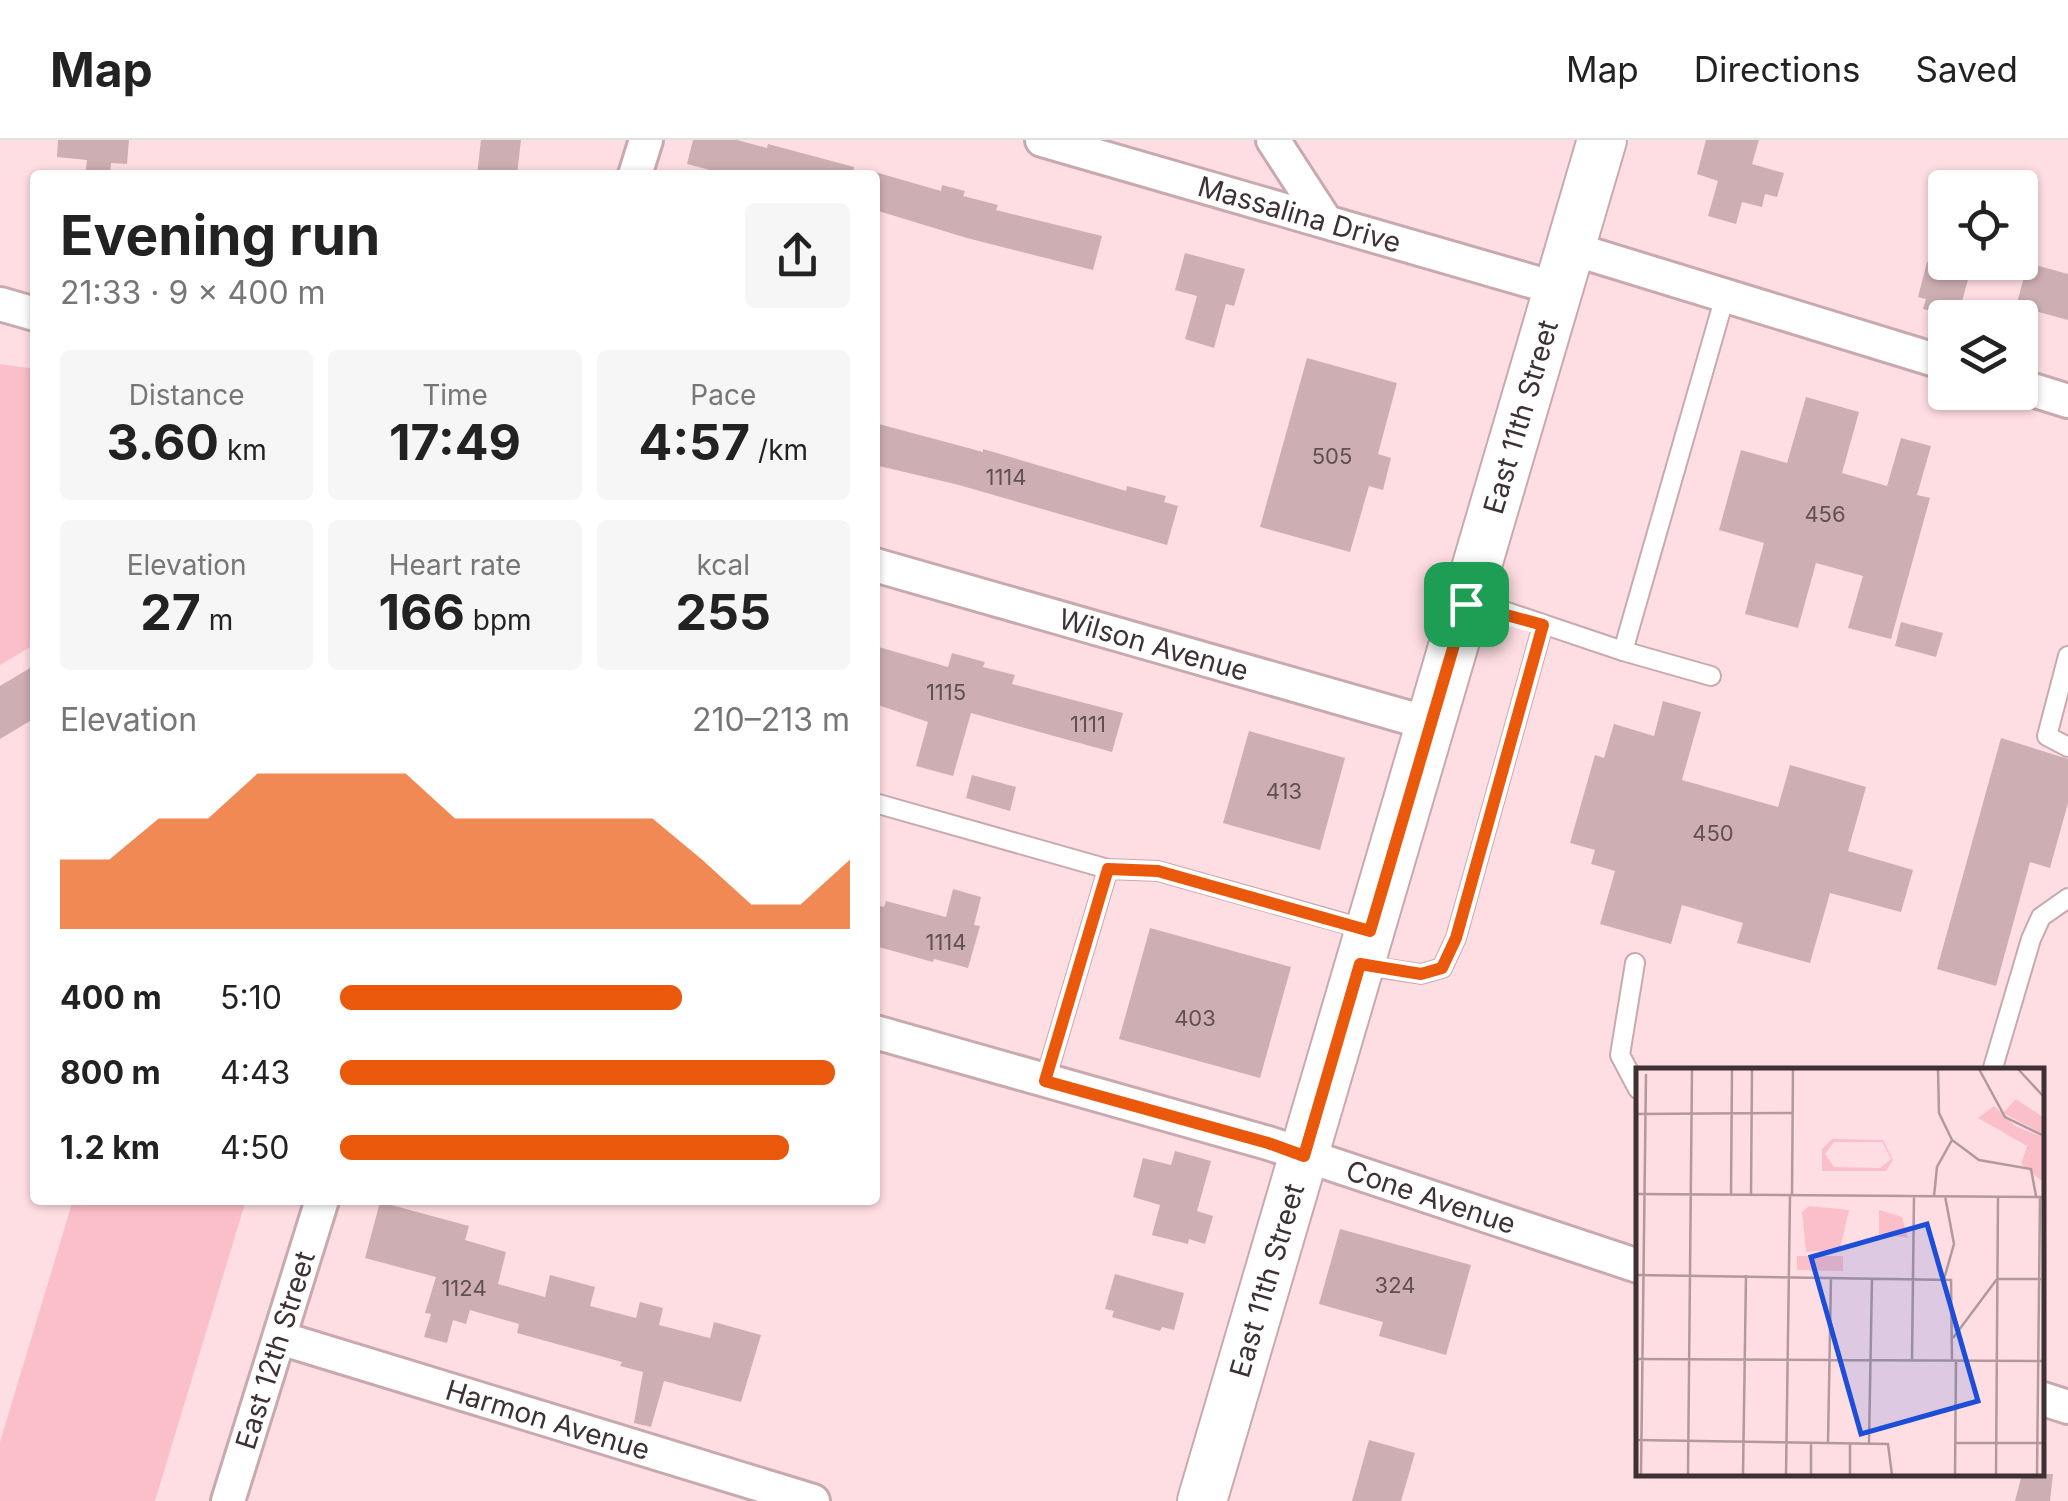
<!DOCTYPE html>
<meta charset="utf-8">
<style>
body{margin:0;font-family:Inter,sans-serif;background:#f6f6f6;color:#222;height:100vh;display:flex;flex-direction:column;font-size:38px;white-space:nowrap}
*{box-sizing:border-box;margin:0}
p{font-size:32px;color:#767676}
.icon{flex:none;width:55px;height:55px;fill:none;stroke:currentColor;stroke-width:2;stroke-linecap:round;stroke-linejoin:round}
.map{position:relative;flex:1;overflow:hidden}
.drawer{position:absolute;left:30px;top:30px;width:850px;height:1035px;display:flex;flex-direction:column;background:#fff;border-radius:10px;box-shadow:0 2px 8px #0004}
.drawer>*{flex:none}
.buttons{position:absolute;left:1928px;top:30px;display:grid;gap:20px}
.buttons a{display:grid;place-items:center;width:110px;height:110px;border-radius:10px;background:#fff;box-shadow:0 2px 8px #0004;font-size:50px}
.pin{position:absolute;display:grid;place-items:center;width:85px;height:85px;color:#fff;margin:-42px;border-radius:20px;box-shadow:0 5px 15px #0006}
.round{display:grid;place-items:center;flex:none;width:105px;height:105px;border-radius:10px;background:#f6f6f6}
.summary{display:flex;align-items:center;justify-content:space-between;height:170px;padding:0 30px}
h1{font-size:55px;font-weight:700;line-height:75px}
.metrics{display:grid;grid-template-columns:repeat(3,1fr);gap:15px;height:170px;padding:10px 30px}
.metrics div{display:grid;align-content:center;border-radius:10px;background:#f6f6f6;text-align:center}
.metrics b{font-size:50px;font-weight:700}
.metrics small{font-size:28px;font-weight:400}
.metrics p{font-size:28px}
.chart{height:280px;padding:20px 30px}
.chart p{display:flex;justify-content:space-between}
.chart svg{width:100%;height:180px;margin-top:10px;fill:#ea580c;opacity:.7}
ul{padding:0 30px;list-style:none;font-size:32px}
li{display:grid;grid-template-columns:160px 120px 1fr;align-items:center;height:75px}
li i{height:25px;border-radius:12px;background:#ea580c}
header{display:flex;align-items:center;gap:60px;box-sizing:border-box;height:140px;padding:0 50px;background:#fff;border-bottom:2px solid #e0e0e0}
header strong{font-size:48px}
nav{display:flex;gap:55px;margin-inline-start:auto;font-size:35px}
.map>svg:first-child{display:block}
.green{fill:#fbbfc9}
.building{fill:#cdaeb3}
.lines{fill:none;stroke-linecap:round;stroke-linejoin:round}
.service-casing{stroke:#c8aaae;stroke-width:22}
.minor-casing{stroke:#c8aaae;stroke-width:38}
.secondary-casing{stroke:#c8aaae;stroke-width:52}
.service{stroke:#fff;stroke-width:18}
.minor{stroke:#fff;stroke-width:32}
.secondary{stroke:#fff;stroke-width:48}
.route-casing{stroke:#fff;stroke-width:20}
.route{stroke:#ea580c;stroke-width:12}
.labels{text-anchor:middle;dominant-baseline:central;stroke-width:9;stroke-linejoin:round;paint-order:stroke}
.number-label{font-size:22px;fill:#615053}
.street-label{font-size:28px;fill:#3d3133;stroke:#ffdee3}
.inset-road{fill:none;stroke:#b1999d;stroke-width:2.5}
.view{fill:#1d4ed8;fill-opacity:0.15;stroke:#1d4ed8;stroke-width:5}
.inset-edge{fill:none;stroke:#3d3133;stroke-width:5}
</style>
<header>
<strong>Map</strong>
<nav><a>Map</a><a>Directions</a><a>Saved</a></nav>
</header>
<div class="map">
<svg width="2068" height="1361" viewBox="0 0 2068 1361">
<rect width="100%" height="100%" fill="#ffdee3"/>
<g class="green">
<polygon points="0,224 35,229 35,492 32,506 0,525"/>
<polygon points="73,1060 246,1060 155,1361 0,1361 0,1302"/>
</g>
<g class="building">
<polygon points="58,0 129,0 127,24 111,23 110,35 85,35 87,20 57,17"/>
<polygon points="481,0 521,0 517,35 477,35"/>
<polygon points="693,0 737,0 767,8 768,4 854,27 853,35 729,35 687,24"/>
<polygon points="1706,0 1759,0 1752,24 1784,33 1777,57 1765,54 1762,67 1742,62 1736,84 1708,76 1718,41 1697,34"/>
<polygon points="875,32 941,51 942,45 965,51 963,56 998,65 996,70 1102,96 1093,130 967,98 875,70"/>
<polygon points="1185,113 1245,129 1234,166 1226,164 1214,208 1185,199 1197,156 1175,150"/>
<polygon points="1927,122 1973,122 1960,168 1950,165 1948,175 1923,169 1926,159 1918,157"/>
<polygon points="2028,123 2068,134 2068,180 2016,166"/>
<polygon points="1307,218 1397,243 1378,314 1391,318 1383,350 1369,346 1350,412 1260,387"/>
<polygon points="1806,257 1859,272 1842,333 1887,346 1901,298 1931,306 1917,355 1930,358 1891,499 1848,488 1863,436 1816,423 1798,488 1745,474 1764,403 1719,390 1741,310 1787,323"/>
<polygon points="875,283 983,312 983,309 1000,314 1126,351 1127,346 1166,356 1164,362 1178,366 1167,405 959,345 875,325"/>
<polygon points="1901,482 1943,493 1936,517 1895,506"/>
<polygon points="875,506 948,527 952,513 981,521 985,522 983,527 1015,535 1012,544 1123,573 1112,612 971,573 953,636 916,626 928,582 875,564"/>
<polygon points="35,525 35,578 0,599 0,546"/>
<polygon points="1663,561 1701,572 1682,640 1778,667 1790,625 1866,647 1848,711 1913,730 1901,772 1830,753 1810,823 1737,803 1743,783 1682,765 1671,804 1600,784 1615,731 1591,724 1595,710 1570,703 1595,615 1604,618 1614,584 1654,596"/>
<polygon points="1249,591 1345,618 1320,710 1223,683"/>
<polygon points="2001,598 2068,619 2068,663 2050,728 2030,722 1996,846 1937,829"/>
<polygon points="972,635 1016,647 1010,671 966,658"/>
<polygon points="953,749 981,757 974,785 980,786 968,828 934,819 933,822 875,806 875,765 884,767 886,761 946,777"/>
<polygon points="1150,788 1291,827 1260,938 1119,899"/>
<polygon points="1175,1011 1211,1021 1197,1071 1213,1076 1205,1104 1189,1099 1188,1104 1152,1095 1160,1065 1133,1057 1143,1018 1171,1025"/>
<polygon points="380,1062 469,1086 465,1100 506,1112 498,1144 545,1157 550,1135 595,1147 590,1166 636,1178 640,1162 663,1168 659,1185 710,1198 714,1182 761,1195 741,1262 664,1241 651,1287 634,1283 643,1232 620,1226 622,1222 517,1193 519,1184 470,1170 466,1184 453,1180 447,1203 424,1197 431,1174 425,1173 436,1137 365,1118"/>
<polygon points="1340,1089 1471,1125 1446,1215 1379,1196 1383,1182 1319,1164"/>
<polygon points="1115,1134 1184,1153 1174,1190 1162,1187 1160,1191 1112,1177 1114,1171 1105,1169"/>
<polygon points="1369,1300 1415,1313 1401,1361 1352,1361"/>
<polygon points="2022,1334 2053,1334 2050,1361 2015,1361"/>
</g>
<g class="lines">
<defs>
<g id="service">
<polyline points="1470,465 1504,471 1623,511 1725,156"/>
<polyline points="1623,511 1711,536"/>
<polyline points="2068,516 2047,596 2068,607"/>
<polyline points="875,663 1108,729"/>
<polyline points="1635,823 1620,915 1638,949"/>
<polyline points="1362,825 1421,834 1442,828 1456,798 1543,485"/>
<polyline points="1992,931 2031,799 2041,777 2068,758"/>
<polyline points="1045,941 1108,729 1158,731 1368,790"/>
</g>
<g id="minor">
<path id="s1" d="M1042,0l516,149"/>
<polyline points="1273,0 1325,80"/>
<polyline points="635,35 646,0"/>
<polyline points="1570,108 1945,223"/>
<polyline points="0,164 35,174"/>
<polyline points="2020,246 2068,261"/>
<path id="s2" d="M875,425l556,159"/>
<path id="s3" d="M875,892l393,111 370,123"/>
<path id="s4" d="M280,1198l533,163"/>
<polyline points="2040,1258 2068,1267"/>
<path id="s5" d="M228,1361l94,-301"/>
</g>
<g id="secondary">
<path id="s6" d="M1202,1361l400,-1361"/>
</g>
</defs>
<use href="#service" class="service-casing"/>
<use href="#minor" class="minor-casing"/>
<use href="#secondary" class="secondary-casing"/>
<use href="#service" class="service"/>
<use href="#minor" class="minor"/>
<use href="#secondary" class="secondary"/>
</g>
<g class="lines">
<defs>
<polygon id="route" points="1466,464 1543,485 1456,798 1442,828 1421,834 1360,824 1304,1016 1268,1003 1045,941 1108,729 1158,731 1370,791"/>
</defs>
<use href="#route" class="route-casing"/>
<use href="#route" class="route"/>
</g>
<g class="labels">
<g class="number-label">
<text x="1332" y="316">505</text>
<text x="1006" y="337">1114</text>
<text x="1825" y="374">456</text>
<text x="946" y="552">1115</text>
<text x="1088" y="584">1111</text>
<text x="1284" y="651">413</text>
<text x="1713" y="693">450</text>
<text x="946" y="802">1114</text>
<text x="1195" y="878">403</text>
<text x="1395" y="1145">324</text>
<text x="464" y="1148">1124</text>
</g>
<g class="street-label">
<text stroke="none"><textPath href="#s1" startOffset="268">Massalina Drive</textPath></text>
<text stroke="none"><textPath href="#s6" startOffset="1130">East 11th Street</textPath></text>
<text stroke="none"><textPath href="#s2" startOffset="290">Wilson Avenue</textPath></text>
<text stroke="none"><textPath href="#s3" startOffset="580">Cone Avenue</textPath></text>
<text stroke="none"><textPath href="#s6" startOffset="230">East 11th Street</textPath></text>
<text stroke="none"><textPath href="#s5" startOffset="158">East 12th Street</textPath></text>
<text stroke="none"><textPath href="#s4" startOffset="280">Harmon Avenue</textPath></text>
</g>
</g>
<g transform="translate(1636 928)">
<rect width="408" height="408" fill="#ffdee3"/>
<path d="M380,31l27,18v17l-40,-21zM358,38l21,20 28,11v45l-22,-18 6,-18 -49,-28zM196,71l51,1 10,20 -7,11h-64v-22zM198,74h48l9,17 -11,9 -46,-1 -9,-13zM173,138l40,4 -9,39 -34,3 -4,-40zM243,142l23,7 6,21 -29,-4zM161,188h46v15l-46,-1z" fill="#fbbfc9" fill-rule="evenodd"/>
<path class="inset-road" d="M302,1l1,44 13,27 27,20 52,9 5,27M343,1l26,48 39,19M382,1l26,28M0,46l156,-1M0,126l408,3M95,127l1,-126M115,127l1,-126M156,128l1,-127M298,128l3,-29 15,-27M0,207l315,5 1,80M308,211l10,-35 -9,-48M317,270l44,-59h44M0,291l408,2M276,291l2,-163M0,372l252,4 4,31M192,374l3,-165M214,375v32M233,375l3,-165M319,375h89M5,407l5,-401M52,407l4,-406M107,407l3,-200M150,407l4,-279M175,407v-33M319,407l1,-114M360,407l2,-279M401,407l3,-279"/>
<path class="view" d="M291,156l51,177 -117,33 -50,-177z"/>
<rect width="408" height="408" class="inset-edge"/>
</g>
</svg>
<div class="buttons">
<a><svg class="icon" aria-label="locate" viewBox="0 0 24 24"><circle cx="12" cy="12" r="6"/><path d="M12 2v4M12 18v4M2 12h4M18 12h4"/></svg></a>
<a><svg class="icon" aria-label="layers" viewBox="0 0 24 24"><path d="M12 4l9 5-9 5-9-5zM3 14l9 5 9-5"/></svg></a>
</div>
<div class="pin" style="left:1466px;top:464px;background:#1e9e55"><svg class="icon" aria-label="arrive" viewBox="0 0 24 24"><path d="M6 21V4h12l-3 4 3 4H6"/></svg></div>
<section class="drawer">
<div class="summary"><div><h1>Evening run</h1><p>21:33 · 9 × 400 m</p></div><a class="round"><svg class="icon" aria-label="share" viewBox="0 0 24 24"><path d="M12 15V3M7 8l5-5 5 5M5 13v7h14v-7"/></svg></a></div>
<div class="metrics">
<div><p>Distance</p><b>3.60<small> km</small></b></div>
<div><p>Time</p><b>17:49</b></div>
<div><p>Pace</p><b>4:57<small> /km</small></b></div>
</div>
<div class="metrics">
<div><p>Elevation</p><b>27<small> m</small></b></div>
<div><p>Heart rate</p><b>166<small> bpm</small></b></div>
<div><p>kcal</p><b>255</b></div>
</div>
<div class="chart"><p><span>Elevation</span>210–213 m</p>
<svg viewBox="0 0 160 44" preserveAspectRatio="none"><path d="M0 44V27L10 27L20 17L30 17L40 6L50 6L60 6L70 6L80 17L90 17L100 17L110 17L120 17L130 27L140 38L150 38L160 27V44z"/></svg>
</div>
<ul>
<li><b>400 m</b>5:10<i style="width:67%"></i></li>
<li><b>800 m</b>4:43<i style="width:97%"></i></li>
<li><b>1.2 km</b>4:50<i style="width:88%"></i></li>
</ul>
</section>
</div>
